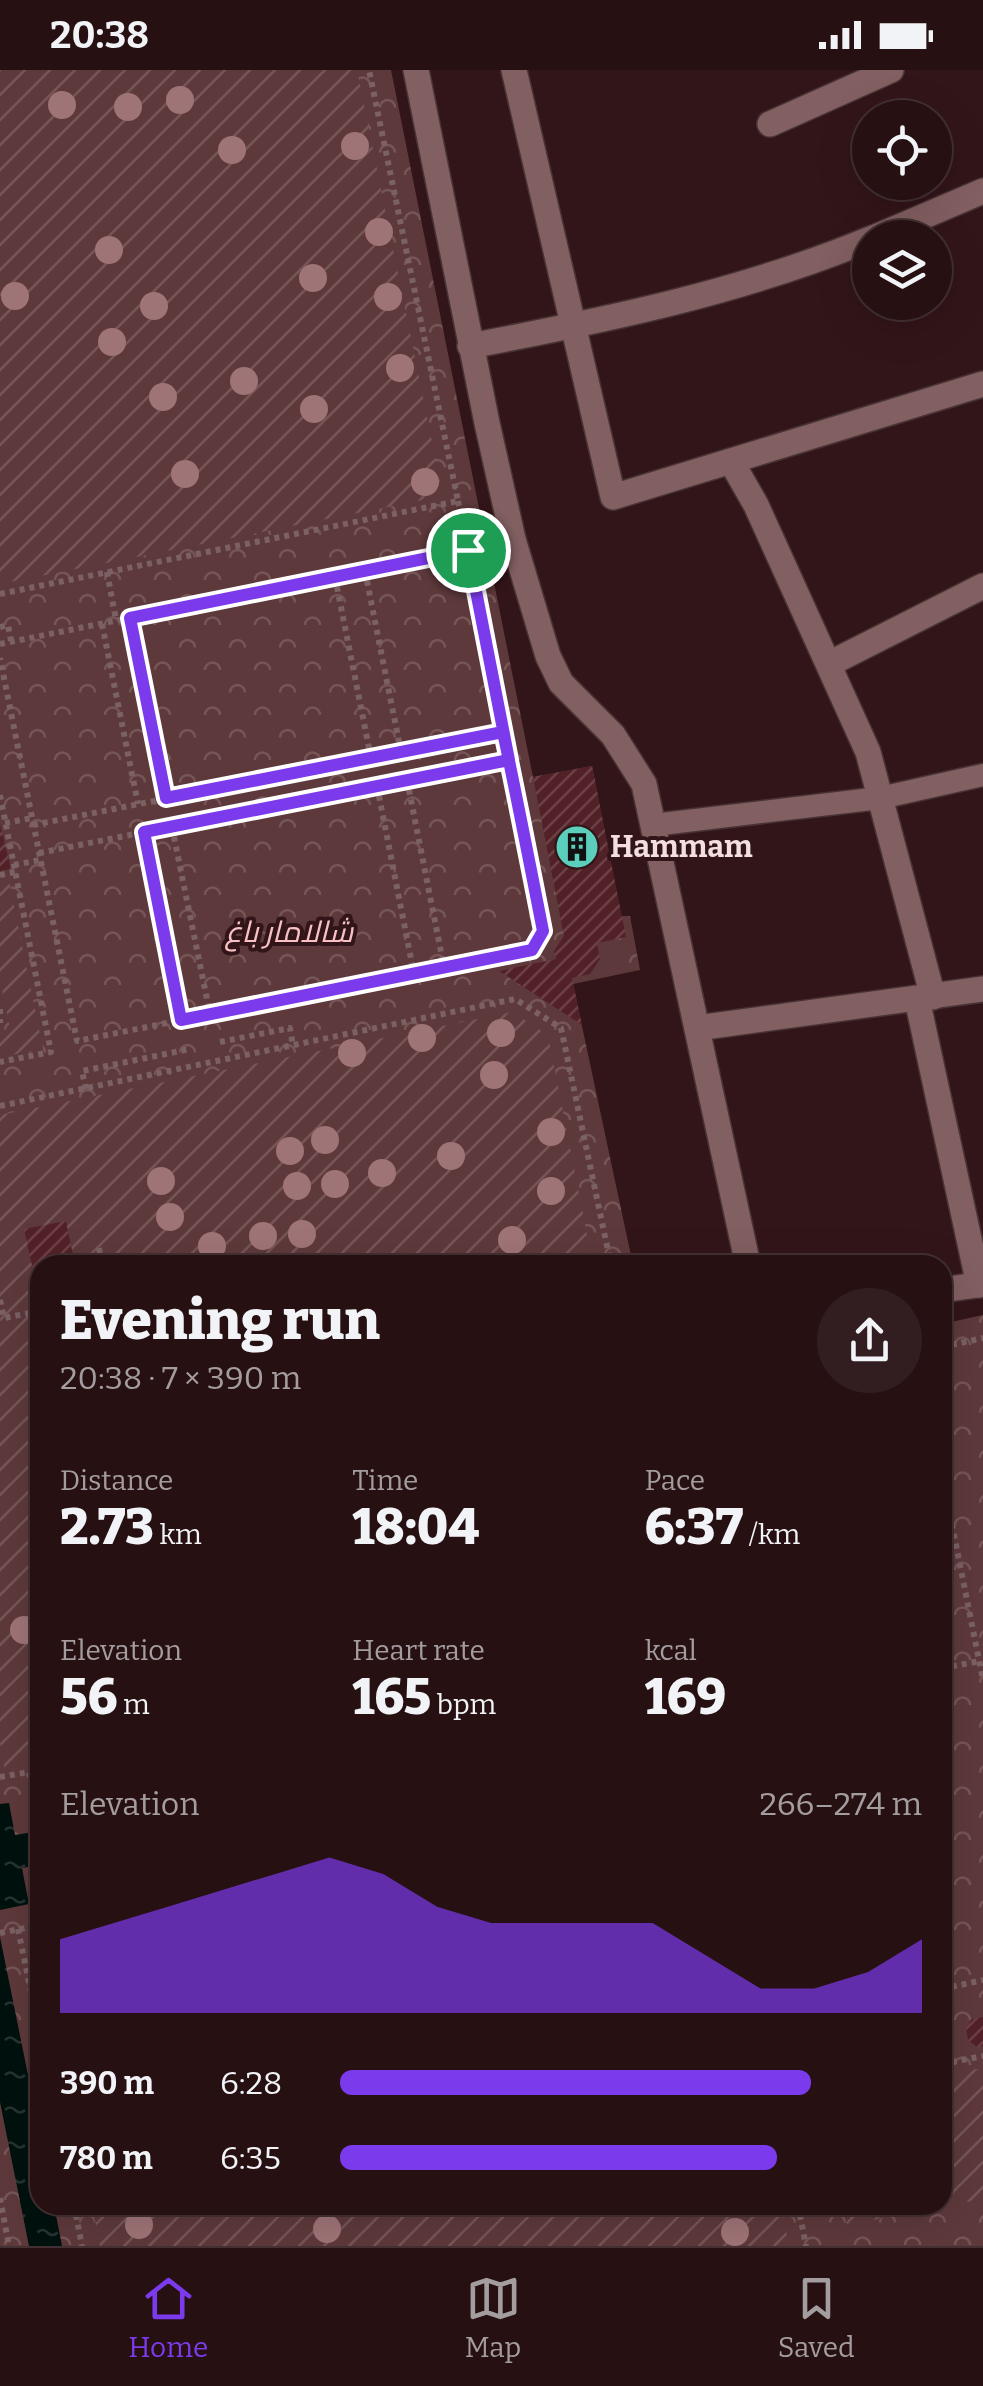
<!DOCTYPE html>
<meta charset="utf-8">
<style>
body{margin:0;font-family:Bitter,Cairo,serif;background:#321e20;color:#f1f3f6;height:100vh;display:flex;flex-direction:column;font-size:38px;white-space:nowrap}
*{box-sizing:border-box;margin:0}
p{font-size:32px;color:#a49d9f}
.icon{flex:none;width:55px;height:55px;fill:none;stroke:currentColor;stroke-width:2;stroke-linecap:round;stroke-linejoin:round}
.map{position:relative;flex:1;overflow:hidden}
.details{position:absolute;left:30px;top:1185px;width:922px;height:960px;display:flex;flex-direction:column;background:#261012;border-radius:30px;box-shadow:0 10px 40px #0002,0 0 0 2px #423032}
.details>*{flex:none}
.controls{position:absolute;left:852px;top:30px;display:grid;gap:20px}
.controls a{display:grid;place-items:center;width:100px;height:100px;border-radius:50%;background:#261012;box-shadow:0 10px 40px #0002,0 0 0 2px #423032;font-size:50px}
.pin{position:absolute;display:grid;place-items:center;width:85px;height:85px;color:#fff;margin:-42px;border:5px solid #fff;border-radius:50%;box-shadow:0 2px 10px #0007}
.round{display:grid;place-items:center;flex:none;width:105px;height:105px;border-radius:52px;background:#321e20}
.head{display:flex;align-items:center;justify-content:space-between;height:170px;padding:0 30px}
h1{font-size:55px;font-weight:800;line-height:75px}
.metrics{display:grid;grid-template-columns:repeat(3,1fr);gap:15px;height:170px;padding:10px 30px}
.metrics div{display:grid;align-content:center}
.metrics b{font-size:50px;font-weight:800}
.metrics small{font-size:28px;font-weight:400}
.metrics p{font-size:28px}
.chart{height:280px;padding:20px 30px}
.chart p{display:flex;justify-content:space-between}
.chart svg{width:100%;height:180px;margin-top:10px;fill:#7c3aed;opacity:.7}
ul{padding:0 30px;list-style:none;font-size:32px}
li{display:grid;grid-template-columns:160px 120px 1fr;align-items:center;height:75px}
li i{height:25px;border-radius:12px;background:#7c3aed}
.status{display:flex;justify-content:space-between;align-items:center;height:70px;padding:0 50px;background:#261012;direction:ltr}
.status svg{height:28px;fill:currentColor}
.dock{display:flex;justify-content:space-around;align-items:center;height:140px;border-top:2px solid #423032;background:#261012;font-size:28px;color:#a49d9f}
.dock a{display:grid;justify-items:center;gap:5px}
.dock .current{color:#7c3aed}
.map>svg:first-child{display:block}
.park{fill:url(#park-crowns)}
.garden{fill:url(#garden-furrows)}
.water{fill:url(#water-ripples)}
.building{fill:url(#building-hatch)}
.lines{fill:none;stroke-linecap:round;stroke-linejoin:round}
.service-casing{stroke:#483334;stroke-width:25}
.minor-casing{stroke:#483334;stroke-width:28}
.path{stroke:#7b6164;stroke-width:6;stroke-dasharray:5 5;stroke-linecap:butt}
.service{stroke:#825f61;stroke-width:22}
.minor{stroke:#825f61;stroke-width:25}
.tree{fill:#9f7477}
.route-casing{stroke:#fff;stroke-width:20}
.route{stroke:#7c3aed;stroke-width:12}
.labels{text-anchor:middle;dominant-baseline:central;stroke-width:8;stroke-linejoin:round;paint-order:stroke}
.poi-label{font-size:30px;font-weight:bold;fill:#f4dfe0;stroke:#321518;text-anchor:start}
.park-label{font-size:30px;font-style:italic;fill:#f8c2c5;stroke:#321518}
</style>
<div class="status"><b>20:38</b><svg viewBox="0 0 49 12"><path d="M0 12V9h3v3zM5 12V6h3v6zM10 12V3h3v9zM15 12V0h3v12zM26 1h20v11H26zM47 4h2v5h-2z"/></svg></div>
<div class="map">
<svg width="983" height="2176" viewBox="0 0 983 2176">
<defs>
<pattern id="park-crowns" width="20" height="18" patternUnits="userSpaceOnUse" patternTransform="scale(2.5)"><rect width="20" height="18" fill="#5e393b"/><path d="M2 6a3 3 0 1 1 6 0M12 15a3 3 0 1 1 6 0" fill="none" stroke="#765557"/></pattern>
<pattern id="garden-furrows" width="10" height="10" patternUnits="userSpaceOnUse" patternTransform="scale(2.5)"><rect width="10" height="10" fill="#5e393b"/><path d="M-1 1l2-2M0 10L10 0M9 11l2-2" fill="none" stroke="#765557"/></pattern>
<pattern id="water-ripples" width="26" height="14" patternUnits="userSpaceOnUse" patternTransform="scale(2.5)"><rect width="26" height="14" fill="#00110d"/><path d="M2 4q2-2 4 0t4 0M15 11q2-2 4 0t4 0" fill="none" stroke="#263330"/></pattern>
<pattern id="building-hatch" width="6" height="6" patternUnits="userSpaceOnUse" patternTransform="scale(2.5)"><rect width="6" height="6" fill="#522127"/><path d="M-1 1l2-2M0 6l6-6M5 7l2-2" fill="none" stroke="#6c4146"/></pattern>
</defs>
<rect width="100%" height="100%" fill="#321518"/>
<polygon class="park" points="0,0 391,0 533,707 592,696 621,846 630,846 640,900 573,914 633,1195 40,1195 40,2135 942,2135 942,1254 983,1245 983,2176 0,2176"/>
<g class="garden">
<polygon points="0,0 357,0 443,426 0,514"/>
<polygon points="8,806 43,979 0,987 0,961 10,958 0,910 0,808"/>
<polygon points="512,942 548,965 593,1195 40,1195 40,1717 35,1694 5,1700 0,1673 0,1045"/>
<polygon points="983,1998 983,2129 847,2155 843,2135 942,2135 943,2005"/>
<polygon points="92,2135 781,2135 789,2176 100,2176"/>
</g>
<g class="water">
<polygon points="9,1733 15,1765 33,1762 39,1795 22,1798 29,1834 0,1840 0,1734"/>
<polygon points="0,1867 40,2064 40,2135 54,2135 62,2176 29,2176 0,2032"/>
</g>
<g class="building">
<polygon points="592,696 626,867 597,873 600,889 590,904 572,908 582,955 499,901 556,889 554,881 564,866 533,707"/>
<polygon points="0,754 11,799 0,801"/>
<polygon points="66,1151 75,1195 40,1195 40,1208 35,1209 24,1159"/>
<polygon points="983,1947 983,1976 977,1977 968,1970 966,1958 972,1949"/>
</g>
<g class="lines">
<defs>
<polyline id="service" points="653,755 880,728 983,705"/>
<g id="minor">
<polyline points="416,0 487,353 513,469 548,586 561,613 613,665 644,714 748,1195"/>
<polyline points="514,0 613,427 983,314"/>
<polyline points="770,54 891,0"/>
<polyline points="873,168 983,121"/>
<path d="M470,276c136,-26 272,-54 400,-107"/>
<polyline points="732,393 756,435 868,682 933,927"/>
<polyline points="829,594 983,516"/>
<polyline points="917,929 979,1215"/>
<polyline points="697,958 983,919"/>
<polyline points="942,1220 983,1214"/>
</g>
</defs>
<use href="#service" class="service-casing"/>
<use href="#minor" class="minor-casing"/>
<g class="path">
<polyline points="458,431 468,480"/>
<polyline points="365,501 401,682"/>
<polyline points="107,502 116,550"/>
<polyline points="335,507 371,688"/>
<polyline points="0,524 458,431 369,0"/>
<polyline points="130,547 166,728"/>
<polyline points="102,554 138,734"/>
<polyline points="0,557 8,555 11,571"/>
<polyline points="0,574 468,480 543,861 532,880 77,971 0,588"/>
<polyline points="407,710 444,897"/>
<polyline points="377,716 414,904"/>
<polyline points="0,725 51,982 0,992"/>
<polyline points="5,753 32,748"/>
<polyline points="33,755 503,662"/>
<polyline points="172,757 210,944"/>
<polyline points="144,762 181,950"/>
<polyline points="39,783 509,690"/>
<polyline points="14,795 40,790"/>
<polyline points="0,805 15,802"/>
<polyline points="0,939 0,953"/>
<polyline points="220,972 290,958 293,976"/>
<polyline points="86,1019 82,1001 190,979"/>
<polyline points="0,1036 515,929 561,958 611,1195"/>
<polyline points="99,1178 102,1195"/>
<polyline points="0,1230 4,1248 40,1241"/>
<polyline points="942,1277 983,1268"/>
<polyline points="942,1405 983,1610"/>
<polyline points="942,1598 981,1591"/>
<polyline points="0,1707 29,1702 40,1760"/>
<polyline points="18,1859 40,1966"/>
<polyline points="0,1863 40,1855"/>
<polyline points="942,1919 983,1910"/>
<polyline points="942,1994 983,1986"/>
<polyline points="0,2128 9,2176"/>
<polyline points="74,2135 82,2176"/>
<polyline points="798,2135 806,2176"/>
</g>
<use href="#service" class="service"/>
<use href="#minor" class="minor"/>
</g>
<g class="tree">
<circle cx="180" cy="30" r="14"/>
<circle cx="62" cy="35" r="14"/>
<circle cx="128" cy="37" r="14"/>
<circle cx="355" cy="76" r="14"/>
<circle cx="232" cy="80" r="14"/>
<circle cx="379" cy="162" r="14"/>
<circle cx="109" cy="180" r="14"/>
<circle cx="313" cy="208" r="14"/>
<circle cx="15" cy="226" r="14"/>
<circle cx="388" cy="227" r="14"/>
<circle cx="154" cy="236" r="14"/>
<circle cx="112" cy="272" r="14"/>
<circle cx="400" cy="298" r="14"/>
<circle cx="244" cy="311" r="14"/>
<circle cx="163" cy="327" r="14"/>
<circle cx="314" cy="339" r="14"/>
<circle cx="185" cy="404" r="14"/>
<circle cx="425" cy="412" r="14"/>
<circle cx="501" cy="963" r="14"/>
<circle cx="422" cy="968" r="14"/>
<circle cx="352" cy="983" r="14"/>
<circle cx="494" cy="1005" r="14"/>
<circle cx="551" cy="1062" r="14"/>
<circle cx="325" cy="1070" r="14"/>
<circle cx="290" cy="1081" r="14"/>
<circle cx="451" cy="1086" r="14"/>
<circle cx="382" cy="1103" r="14"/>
<circle cx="161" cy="1111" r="14"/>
<circle cx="335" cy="1114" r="14"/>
<circle cx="297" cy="1116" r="14"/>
<circle cx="551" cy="1121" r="14"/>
<circle cx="170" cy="1147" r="14"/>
<circle cx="302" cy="1164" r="14"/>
<circle cx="263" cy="1166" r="14"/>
<circle cx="512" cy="1170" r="14"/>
<circle cx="212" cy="1176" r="14"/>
<circle cx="24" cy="1560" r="14"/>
<circle cx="139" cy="2155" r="14"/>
<circle cx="327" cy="2159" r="14"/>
<circle cx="735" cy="2162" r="14"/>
</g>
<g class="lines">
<defs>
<path id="route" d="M468,480l-338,68 36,180 337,-66c14,66 27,133 40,199l-11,19 -351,70 -37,-188 365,-72 -41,-210"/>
</defs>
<use href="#route" class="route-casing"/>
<use href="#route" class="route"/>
</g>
<defs>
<symbol id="building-disc" viewBox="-11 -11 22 22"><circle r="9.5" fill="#5bcebc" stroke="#321518"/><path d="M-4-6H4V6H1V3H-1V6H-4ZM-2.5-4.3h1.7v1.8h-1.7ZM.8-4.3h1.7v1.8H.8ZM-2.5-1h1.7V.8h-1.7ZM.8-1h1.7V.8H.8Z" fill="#111"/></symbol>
</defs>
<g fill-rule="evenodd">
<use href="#building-disc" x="552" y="752" width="50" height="50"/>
</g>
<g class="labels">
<g class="poi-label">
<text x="610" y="777">Hammam</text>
</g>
<g class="park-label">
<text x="289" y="862">شالامار باغ</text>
</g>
</g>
</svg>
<div class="controls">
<a><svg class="icon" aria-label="locate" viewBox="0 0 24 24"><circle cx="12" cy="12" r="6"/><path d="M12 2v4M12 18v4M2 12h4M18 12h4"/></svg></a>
<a><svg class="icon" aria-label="layers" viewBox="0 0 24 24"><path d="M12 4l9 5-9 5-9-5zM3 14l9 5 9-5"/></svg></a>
</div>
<div class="pin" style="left:468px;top:480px;background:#1e9e55"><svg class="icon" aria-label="arrive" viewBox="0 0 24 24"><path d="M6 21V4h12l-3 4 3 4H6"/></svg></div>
<section class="details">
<div class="head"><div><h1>Evening run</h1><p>20:38 · 7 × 390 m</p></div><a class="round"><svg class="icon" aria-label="share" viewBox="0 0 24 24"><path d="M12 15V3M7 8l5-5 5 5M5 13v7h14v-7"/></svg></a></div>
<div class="metrics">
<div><p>Distance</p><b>2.73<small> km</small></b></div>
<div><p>Time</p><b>18:04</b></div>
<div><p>Pace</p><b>6:37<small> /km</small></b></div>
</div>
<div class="metrics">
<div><p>Elevation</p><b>56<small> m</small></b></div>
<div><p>Heart rate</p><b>165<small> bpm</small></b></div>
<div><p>kcal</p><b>169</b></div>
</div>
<div class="chart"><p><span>Elevation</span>266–274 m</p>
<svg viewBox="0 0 160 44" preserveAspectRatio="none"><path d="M0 44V26L10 22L20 18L30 14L40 10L50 6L60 10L70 18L80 22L90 22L100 22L110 22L120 30L130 38L140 38L150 34L160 26V44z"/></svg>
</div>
<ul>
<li><b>390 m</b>6:28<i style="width:81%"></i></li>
<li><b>780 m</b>6:35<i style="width:75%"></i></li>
</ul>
</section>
</div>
<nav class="dock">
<a class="current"><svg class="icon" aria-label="home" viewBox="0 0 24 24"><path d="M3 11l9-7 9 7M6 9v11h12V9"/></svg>Home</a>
<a><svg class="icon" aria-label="map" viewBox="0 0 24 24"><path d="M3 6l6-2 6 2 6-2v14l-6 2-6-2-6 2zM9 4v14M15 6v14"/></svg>Map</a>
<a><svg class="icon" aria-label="saved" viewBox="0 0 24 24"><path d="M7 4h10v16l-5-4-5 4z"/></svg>Saved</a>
</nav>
